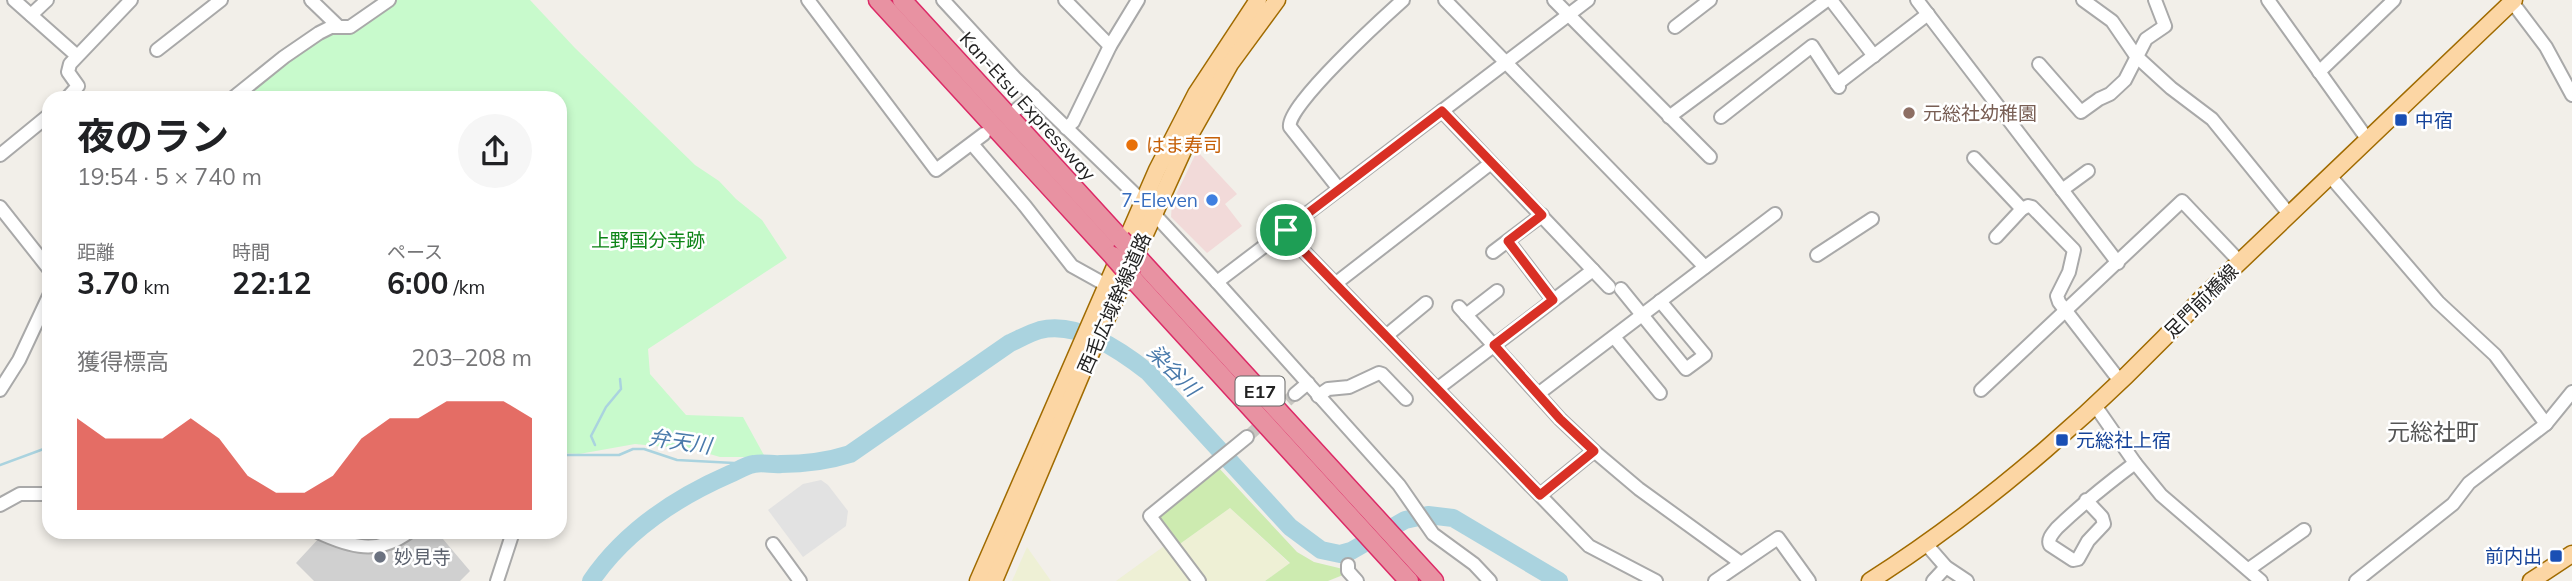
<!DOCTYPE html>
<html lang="ja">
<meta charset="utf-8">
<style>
body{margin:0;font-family:Mulish,"Noto Sans JP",sans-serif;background:#f6f6f6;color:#202124;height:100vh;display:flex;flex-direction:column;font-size:26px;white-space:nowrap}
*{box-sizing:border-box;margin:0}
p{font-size:23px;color:#757577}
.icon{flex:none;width:38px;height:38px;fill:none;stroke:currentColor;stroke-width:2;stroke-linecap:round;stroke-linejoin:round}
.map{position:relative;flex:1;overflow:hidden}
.details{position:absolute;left:42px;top:91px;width:525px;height:448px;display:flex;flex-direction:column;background:#fff;border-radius:21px;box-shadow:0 4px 10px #0003}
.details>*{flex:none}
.pin{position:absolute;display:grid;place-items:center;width:60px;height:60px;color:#fff;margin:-30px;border:4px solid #fff;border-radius:50%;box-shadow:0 2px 7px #0007}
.round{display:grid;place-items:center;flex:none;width:74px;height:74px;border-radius:37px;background:#f6f6f6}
.head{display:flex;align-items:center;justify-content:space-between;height:119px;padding:0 35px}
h1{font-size:38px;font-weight:700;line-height:52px}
.figures{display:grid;grid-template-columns:repeat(3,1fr);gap:10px;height:119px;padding:7px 35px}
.figures div{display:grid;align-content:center}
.figures b{font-size:30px;font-weight:700}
.figures small{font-size:19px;font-weight:400}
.figures p{font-size:19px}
.chart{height:196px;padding:14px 35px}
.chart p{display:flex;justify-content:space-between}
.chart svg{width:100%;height:126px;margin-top:7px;fill:#d93025;opacity:.7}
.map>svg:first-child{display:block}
.commercial{fill:#f2dad9}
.religious{fill:#d0d0d0}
.farmland{fill:#eef0d5}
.grass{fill:#cdebb0}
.park{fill:#c8facc}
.parking{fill:#e2e2e2}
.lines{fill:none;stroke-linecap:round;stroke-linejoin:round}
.stream{stroke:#aad3df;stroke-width:2.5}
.river{stroke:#aad3df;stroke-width:18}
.minor-tunnel{stroke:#c8c6c1;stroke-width:12;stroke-dasharray:12 6;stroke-linecap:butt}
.minor-casing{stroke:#a9a9a9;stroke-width:16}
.major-casing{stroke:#a06b00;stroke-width:19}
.highway-casing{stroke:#dc2a67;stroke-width:21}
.minor{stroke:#fff;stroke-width:12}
.major{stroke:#fcd6a4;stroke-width:16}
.highway{stroke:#e892a2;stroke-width:18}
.highway-bridge-casing{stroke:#dc2a67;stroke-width:21;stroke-linecap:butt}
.highway-bridge{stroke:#e892a2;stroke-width:18}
.route-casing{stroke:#fff;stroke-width:14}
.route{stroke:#d93025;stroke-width:9}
.education-dot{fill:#8d6e63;stroke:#fff;stroke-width:2.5}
.transit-dot{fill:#1a4fb4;stroke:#fff;stroke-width:2.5}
.food-dot{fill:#e8710a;stroke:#fff;stroke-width:2.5}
.shop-dot{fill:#3f7fe0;stroke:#fff;stroke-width:2.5}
.worship-dot{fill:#6b7280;stroke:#fff;stroke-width:2.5}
.labels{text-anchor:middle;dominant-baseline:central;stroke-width:5;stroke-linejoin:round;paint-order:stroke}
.shield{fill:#fff;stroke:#646464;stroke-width:2}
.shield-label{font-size:18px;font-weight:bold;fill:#222}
.street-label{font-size:19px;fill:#222;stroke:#fff}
.education-label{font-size:19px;fill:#785e54;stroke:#fff;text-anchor:start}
.transit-label{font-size:19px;fill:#164399;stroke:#fff;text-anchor:start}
.food-label{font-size:19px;fill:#c56008;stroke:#fff;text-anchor:start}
.shop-label{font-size:19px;fill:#366cbe;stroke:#fff;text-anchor:end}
.park-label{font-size:19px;fill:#0c8416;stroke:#fff}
.worship-label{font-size:19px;fill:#5b616d;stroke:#fff;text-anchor:start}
.water-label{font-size:21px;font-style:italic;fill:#4a7aab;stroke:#fff}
.quarter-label{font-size:23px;fill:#555;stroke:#fff}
</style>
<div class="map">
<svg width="2572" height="581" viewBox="0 0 2572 581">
<rect width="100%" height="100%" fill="#f2efe9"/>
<polygon class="commercial" points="1197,151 1237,194 1225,204 1242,226 1207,253 1171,217 1172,203"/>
<polygon class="religious" points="417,532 437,532 470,571 460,581 314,581 296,563 320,537 366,550 384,551"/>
<g class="farmland">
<polygon points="1230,508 1290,564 1265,581 1204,581 1177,546"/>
<polygon points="1167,544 1195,581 1116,581"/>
<polygon points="1027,547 1051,581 1012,581"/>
</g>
<polygon class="grass" points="1218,467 1297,552 1314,562 1343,569 1343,575 1328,581 1265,581 1290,563 1230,508 1177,546 1158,520 1159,513"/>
<polygon class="park" points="396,0 530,0 575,48 695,165 719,181 736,199 762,220 787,258 648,349 650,374 686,415 743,417 765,457 720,457 696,450 635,444 579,454 560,453 560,98 237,98 286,60 331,33 342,33 356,27"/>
<polygon class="parking" points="821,480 828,485 848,511 846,526 803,557 768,510 803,484"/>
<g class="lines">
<g class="stream">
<polyline points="372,94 376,98"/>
<polyline points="595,445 591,436 606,407 621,389 620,379"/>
<polyline points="560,455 619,455 633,449 644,449 677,460 753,464"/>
<polyline points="0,465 49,447"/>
</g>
<path class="river" d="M591,581c34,-50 84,-83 139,-107 7,-3 16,-9 24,-10 9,-2 19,1 27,0 23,0 47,-3 69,-10l160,-111c9,-4 20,-10 30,-13 38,-9 80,20 108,42l142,155 31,23 19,4 11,-3 54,-31 23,-5 25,3 106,63"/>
<polyline class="minor-tunnel" points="1247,437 1295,394"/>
<defs>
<g id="minor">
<polyline points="14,0 76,55"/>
<polyline points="311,0 338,26"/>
<polyline points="808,0 936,170 984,134"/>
<polyline points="943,0 1015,78 1143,202 1217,282 1399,485 1433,534 1474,564 1490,581"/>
<polyline points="1065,0 1110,46"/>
<polyline points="1445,0 1705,267"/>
<polyline points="1554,0 1710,157"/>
<polyline points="1831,0 1874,56"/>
<polyline points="1917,0 2118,263"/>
<polyline points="2083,0 2112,21 2136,56 2171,88 2212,119 2289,214"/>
<polyline points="2268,0 2368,140"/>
<polyline points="2512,2 2546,47 2572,95"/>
<polyline points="31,15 47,0"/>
<polyline points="1675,27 1710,0"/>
<polyline points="157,50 221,0"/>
<polyline points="2039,64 2081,112 2099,99 2110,94 2125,80 2146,39 2165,26 2155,0"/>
<polyline points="2319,72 2394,0"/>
<polyline points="1837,84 1928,14"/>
<polyline points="67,98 78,86 68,72 70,64 131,0"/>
<polyline points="233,98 284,57 319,33 331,27 350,27 389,0"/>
<polyline points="1017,109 1034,96"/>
<polyline points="1442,111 1609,287"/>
<polyline points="1669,117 1827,0"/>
<polyline points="1721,117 1812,46 1839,87"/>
<polyline points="1066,128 1073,122 1110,46 1138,0"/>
<polyline points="972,144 1025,206 1072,266 1108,286"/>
<polyline points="0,155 49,115"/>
<polyline points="1974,158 2022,209 2028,206 2032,207 2074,250 2069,272 2057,296 2059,302 2120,381"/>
<polyline points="2330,176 2438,302 2495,355 2546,424"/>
<path d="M1339,189l-49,-62c-5,-20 94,-110 113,-127"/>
<polyline points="2062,190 2088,171"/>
<polyline points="0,207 49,269"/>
<polyline points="1286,230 1287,234 1589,546 1656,581"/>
<polyline points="1996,237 2022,209"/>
<polyline points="1508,241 1553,300"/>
<polyline points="1493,252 1542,215"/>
<polyline points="1817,255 1872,219"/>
<polyline points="1217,282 1588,0"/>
<polyline points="1335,284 1491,163"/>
<polyline points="1621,289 1686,369 1705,355 1660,301"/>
<polyline points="1459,307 1560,419 1594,451 1639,489 1741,563"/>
<polyline points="1466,315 1497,291"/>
<polyline points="1386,336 1426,303"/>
<polyline points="1614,337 1660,393"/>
<polyline points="1437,389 1593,270"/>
<polyline points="0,390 19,360 49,296"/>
<polyline points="1981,390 2182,201 2240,262"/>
<polyline points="1295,394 1308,383"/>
<polyline points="1538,394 1775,214"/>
<polyline points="1318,396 1328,389 1349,387 1379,373 1382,374 1406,399"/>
<polyline points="2094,404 2135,463 2161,495 2261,581"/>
<polyline points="1540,495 1594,451"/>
<path d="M2086,500l16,17 2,7 -16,17 -10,18 -5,1 -23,-15c-3,-6 3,-12 7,-17 25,-24 50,-44 78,-65"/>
<polyline points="0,505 20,494 49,494"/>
<path d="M318,532c32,15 60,23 91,0"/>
<polyline points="773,544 800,581"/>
<polyline points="1926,544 1946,567 1967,581"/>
<polyline points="1348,565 1348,571 1357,581"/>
<polyline points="2249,569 2304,530"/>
<polyline points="497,581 513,532"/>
<polyline points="1199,581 1150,516 1247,437"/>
<polyline points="1715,581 1778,538 1809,581"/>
<polyline points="1933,581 1946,567"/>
<polyline points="2356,581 2453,504 2469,483 2546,424 2572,392"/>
</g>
<g id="major">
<polyline points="978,581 1157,170 1196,94 1258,0"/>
<polyline points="994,581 1081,375 1191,133 1230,64 1277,0"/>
<path d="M1870,581c121,-77 236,-179 333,-284l311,-297"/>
<polyline points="2531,581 2572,554"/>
</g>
<g id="highway">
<polyline points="878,0 1113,256"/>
<polyline points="902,0 1121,239"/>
<polyline points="1141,261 1434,581"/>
<polyline points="1133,279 1409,581"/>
</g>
</defs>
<use href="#minor" class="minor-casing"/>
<use href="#major" class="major-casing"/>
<use href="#highway" class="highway-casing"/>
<use href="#minor" class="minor"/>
<use href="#major" class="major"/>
<use href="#highway" class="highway"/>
<defs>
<g id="highway-bridge">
<polyline points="1121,239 1141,261"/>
<polyline points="1113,256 1133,279"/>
</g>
</defs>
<use href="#highway-bridge" class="highway-bridge-casing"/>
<use href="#highway-bridge" class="highway-bridge"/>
</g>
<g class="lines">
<defs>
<polygon id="route" points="1442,111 1542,215 1508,241 1553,300 1494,345 1560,419 1594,451 1540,495 1287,234 1286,230"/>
</defs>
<use href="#route" class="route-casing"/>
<use href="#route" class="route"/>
</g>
<circle class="education-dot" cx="1909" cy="113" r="7"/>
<g class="transit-dot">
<rect x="2394" y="113" width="14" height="14" rx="3.5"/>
<rect x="2055" y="433" width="14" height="14" rx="3.5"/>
<rect x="2549" y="549" width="14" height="14" rx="3.5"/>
</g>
<circle class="food-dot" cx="1132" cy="145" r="7"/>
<circle class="shop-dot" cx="1212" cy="200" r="7"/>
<circle class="worship-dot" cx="380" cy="557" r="7"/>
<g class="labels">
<rect class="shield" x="1235.5" y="376.5" width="49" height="29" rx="5"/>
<g class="shield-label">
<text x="1260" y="391">E17</text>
</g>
<g class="street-label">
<text transform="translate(1028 106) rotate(48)">Kan-Etsu Expressway</text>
<text transform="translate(2201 301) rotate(-45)">足門前橋線</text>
<text transform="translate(1114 303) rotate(-66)">西毛広域幹線道路</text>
</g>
<g class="education-label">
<text x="1923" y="113">元総社幼稚園</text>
</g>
<g class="transit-label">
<text x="2415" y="120">中宿</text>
<text x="2076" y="440">元総社上宿</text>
<text x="2542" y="556" text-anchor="end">前内出</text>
</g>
<g class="food-label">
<text x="1146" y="145">はま寿司</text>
</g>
<g class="shop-label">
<text x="1198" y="200">7-Eleven</text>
</g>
<g class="park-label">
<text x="648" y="240">上野国分寺跡</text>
</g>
<g class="worship-label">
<text x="394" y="557">妙見寺</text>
</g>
<g class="water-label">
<text transform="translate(1174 370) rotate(45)">染谷川</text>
<text transform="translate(680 441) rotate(8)">弁天川</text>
</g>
<g class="quarter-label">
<text x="2433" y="431">元総社町</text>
</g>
</g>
</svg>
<div class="pin" style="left:1286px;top:230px;background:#1e9e55"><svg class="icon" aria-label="arrive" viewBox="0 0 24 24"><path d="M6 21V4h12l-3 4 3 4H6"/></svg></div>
<section class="details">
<div class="head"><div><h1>夜のラン</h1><p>19:54 · 5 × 740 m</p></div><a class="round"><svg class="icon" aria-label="share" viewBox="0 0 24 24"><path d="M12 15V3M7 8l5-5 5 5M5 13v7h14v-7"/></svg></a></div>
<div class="figures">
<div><p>距離</p><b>3.70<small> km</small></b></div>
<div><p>時間</p><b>22:12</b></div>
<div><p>ペース</p><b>6:00<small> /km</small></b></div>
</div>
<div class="chart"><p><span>獲得標高</span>203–208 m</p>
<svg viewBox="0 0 160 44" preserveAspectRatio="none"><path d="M0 44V12L10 19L20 19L30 19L40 12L50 19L60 32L70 38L80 38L90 32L100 19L110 12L120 12L130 6L140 6L150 6L160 12V44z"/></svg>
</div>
</section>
</div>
